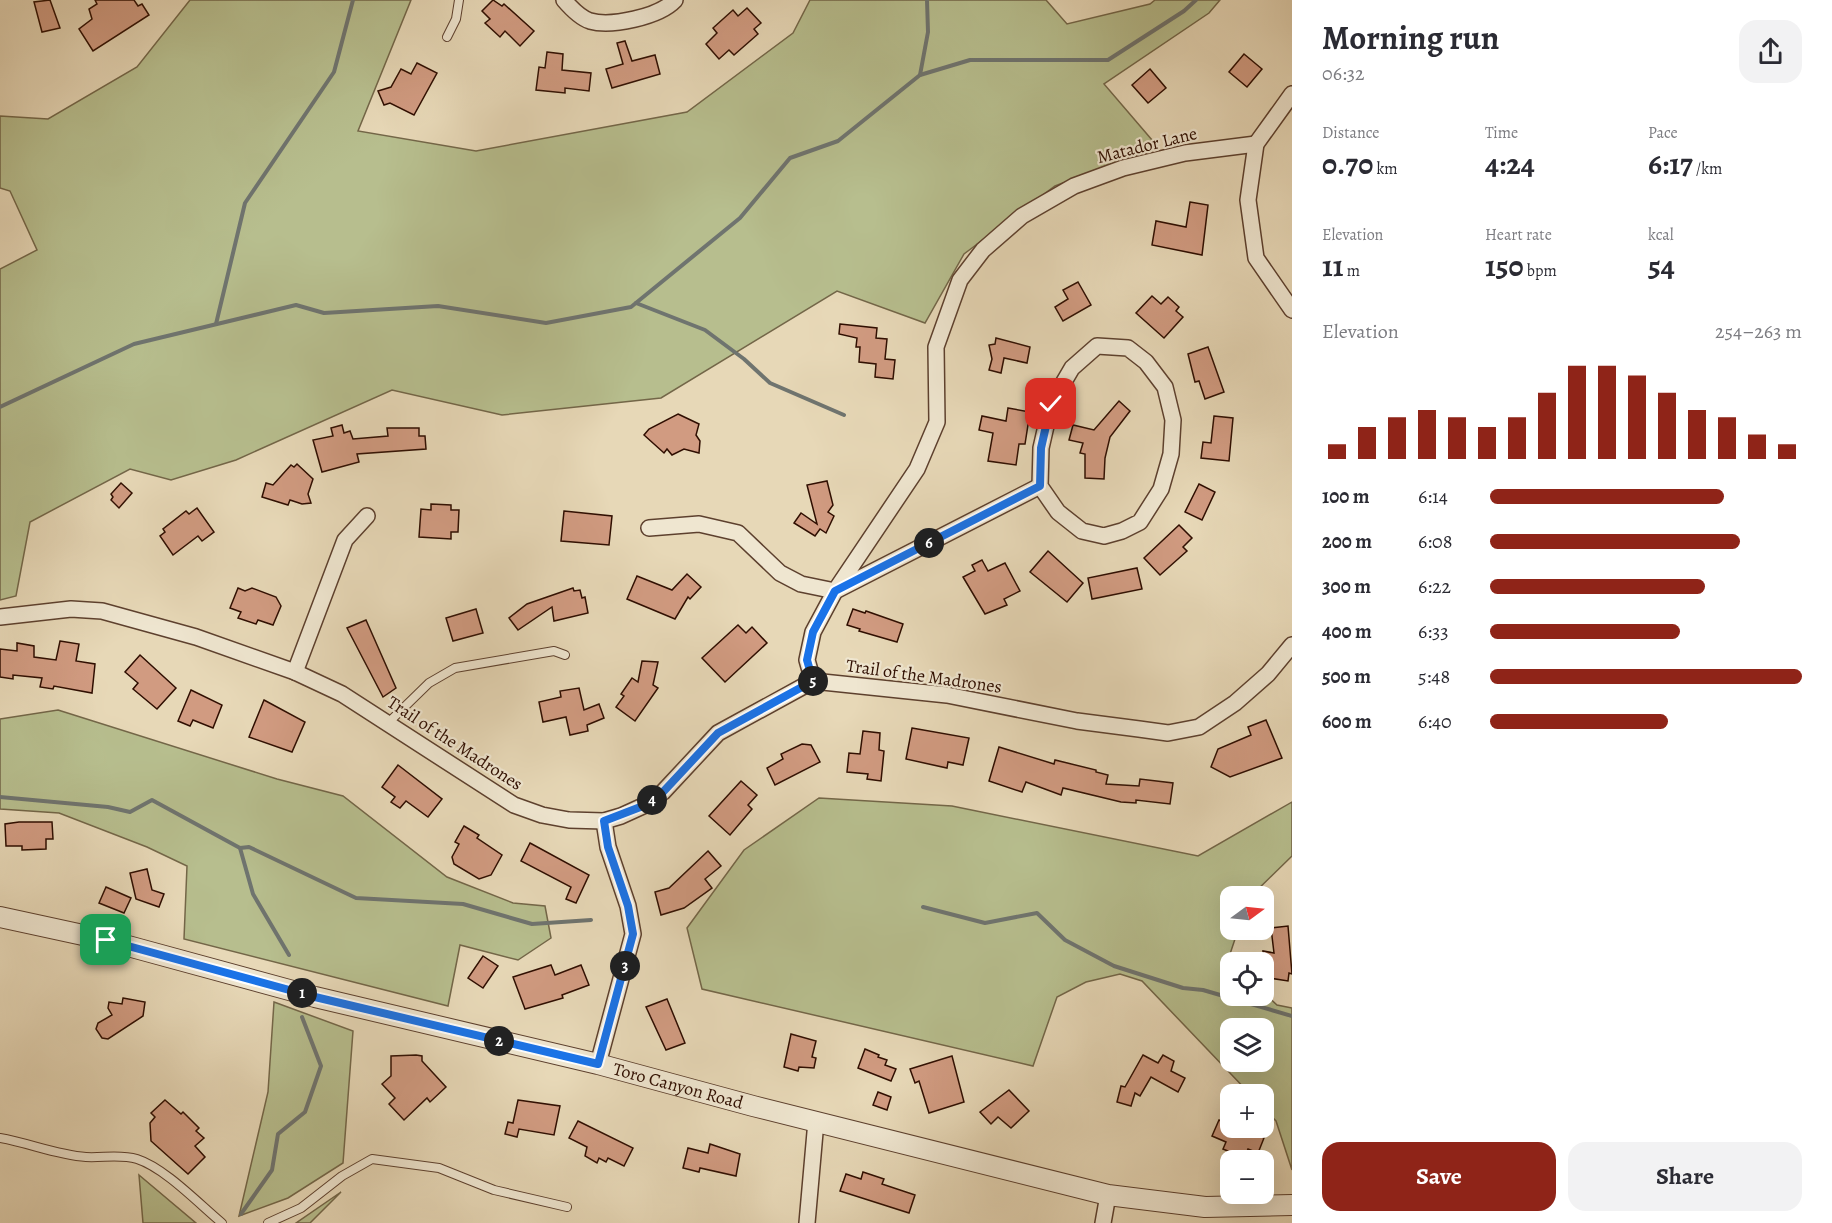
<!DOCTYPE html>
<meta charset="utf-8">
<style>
body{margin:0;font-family:Alegreya,serif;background:#f2f2f3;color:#2b2b33;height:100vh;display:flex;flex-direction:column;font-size:22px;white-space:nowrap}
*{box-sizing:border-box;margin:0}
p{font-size:20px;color:#7c7c81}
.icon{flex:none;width:33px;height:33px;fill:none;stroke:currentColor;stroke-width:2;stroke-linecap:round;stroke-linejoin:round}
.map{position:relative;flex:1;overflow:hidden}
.panel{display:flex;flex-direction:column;background:#fff;width:540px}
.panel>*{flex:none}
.needle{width:39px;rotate:75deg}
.buttons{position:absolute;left:1220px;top:886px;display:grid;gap:12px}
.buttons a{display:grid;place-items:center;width:54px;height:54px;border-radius:12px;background:#fff;box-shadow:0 6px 24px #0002;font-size:30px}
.pin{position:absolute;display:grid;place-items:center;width:51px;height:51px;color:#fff;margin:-26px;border-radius:12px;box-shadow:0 3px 9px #0006}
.km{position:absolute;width:30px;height:30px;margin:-15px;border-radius:50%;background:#222;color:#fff;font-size:16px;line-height:30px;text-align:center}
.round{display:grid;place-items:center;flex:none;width:63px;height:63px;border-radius:18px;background:#f2f2f3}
.headline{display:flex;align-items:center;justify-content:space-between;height:102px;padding:0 30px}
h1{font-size:33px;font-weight:600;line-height:45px}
.stats{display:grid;grid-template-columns:repeat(3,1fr);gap:9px;height:102px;padding:6px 30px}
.stats div{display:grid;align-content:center}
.stats b{font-size:30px;font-weight:600}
.stats small{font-size:16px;font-weight:400}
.stats p{font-size:16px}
.chart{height:168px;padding:12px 30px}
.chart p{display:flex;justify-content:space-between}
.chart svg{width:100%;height:108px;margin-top:6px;stroke:#8f2418;stroke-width:6}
.button{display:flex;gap:12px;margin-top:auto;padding:12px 30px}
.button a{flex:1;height:69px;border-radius:18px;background:#8f2418;color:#fff;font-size:24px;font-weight:600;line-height:69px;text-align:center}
.button a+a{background:#f2f2f3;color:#2b2b33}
ul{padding:0 30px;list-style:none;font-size:20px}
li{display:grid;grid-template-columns:96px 72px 1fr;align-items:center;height:45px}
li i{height:15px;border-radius:8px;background:#8f2418}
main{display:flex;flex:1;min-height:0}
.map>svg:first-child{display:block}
.green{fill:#b7be8e;stroke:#736648;stroke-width:1.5;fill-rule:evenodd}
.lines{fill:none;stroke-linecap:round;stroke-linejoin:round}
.stream{stroke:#6f746f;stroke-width:4}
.building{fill:#d19b81;stroke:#2f0e01;stroke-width:1.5}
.service-casing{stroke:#5d402e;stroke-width:10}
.minor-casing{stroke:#5d402e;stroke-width:18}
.tertiary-casing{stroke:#5d402e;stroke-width:22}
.service{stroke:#efe6d0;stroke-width:8}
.minor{stroke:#efe6d0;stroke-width:15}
.tertiary{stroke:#efe6d0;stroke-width:20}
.route-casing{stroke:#fff;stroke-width:12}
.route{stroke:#1a73e8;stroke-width:8}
.labels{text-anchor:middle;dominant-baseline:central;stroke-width:4.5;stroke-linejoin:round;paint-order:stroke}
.street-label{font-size:18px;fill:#2f0e01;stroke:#efe6d0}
</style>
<main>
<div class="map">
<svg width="1292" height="1223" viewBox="0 0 1292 1223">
<rect width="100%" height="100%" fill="#e7d8b7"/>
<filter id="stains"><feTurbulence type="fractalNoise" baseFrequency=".00333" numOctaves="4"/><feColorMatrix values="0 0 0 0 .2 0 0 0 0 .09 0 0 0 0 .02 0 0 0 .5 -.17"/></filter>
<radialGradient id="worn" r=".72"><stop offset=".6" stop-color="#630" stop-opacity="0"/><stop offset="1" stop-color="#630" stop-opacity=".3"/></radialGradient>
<g class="green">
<polygon points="190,0 411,0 358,131 476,151 687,112 793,33 810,0 1046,0 1067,24 1150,4 1155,0 1220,0 1209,13 1104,84 1158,147 1055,186 964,254 925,323 837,291 661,398 502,415 392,390 236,460 171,480 130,469 30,522 16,596 0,600 0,269 37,250 10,191 0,188 0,116 48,119 137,67"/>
<polygon points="58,710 277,779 343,796 447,877 513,903 545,906 551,938 518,960 460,945 448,1006 184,939 187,866 147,847 59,813 0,809 0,719"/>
<path d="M819,798l133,8 246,50 94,-54v54l-42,41h-20v33h8l-9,27 5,6h-4v33h33v-4l14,13 15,3v162l-16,-49 -13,-13v-13h-12l-109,-114 -22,-7 -34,8 -29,15 -24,69 -331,-77 -15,-61 57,-78zM1230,1029h33v33h-33z"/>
<polygon points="274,1002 353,1031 343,1163 288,1198 239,1216 268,1092"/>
<polygon points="139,1175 196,1223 143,1223"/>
<polygon points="341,1192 310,1223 296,1223"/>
</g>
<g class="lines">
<g class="stream">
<polyline points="920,75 928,32 927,0"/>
<polyline points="636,303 705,330 744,359 770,383 844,415"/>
<polyline points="216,324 245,203 334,72 353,0"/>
<polyline points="0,407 134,344 296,305 324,313 438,306 546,323 631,307 740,218 790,158 838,141 920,75 970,60 1108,60 1184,11 1196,0"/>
<polyline points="0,797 108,807 130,812 152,800 240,848 253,894 289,955"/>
<polyline points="240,848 249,847 356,898 463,904 532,924 591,920"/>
<polyline points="923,907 985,923 1037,913 1065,940 1114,966 1183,988 1203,990 1292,1016"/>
<polyline points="241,1214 272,1170 278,1134 305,1112 321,1066 302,1017"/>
</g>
</g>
<g class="building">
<polygon points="50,0 60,28 42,32 34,2"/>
<polygon points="95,0 134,0 138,6 142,4 149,15 93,51 79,29 92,19 89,9 97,4"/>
<polygon points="493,0 502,6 504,4 534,31 520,46 505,31 500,37 485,23 490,19 482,11"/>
<polygon points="747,8 761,23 754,29 758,34 734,55 729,50 719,59 706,44 717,33 713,28 733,10 738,16"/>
<polygon points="625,41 632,61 655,55 660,74 612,88 606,69 623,64 617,43"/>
<polygon points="547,52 563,54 562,70 591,73 589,91 565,88 565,93 536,90 539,67 545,68"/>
<polygon points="1244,54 1262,69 1247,87 1229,72"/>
<polygon points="417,63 437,73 414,115 390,103 384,105 378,91 391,87 401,69 411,74"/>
<polygon points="1150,69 1166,88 1148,103 1132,85"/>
<polygon points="1190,202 1208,205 1202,255 1152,245 1156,221 1186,227"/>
<polygon points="1078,282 1091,305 1063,321 1055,307 1068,299 1063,290"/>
<polygon points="1152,296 1161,304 1168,297 1179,307 1176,311 1183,317 1164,338 1136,313"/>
<polygon points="840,324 877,328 876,338 887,339 885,359 895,360 893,379 875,377 876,364 859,362 860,347 856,347 857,338 839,334"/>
<polygon points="996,338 1030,347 1027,363 1004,358 1001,373 989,370 992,359 989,345 995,344"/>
<polygon points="1208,347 1224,392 1205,399 1199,381 1195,382 1188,354"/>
<polygon points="1119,401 1130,411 1110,437 1105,458 1104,479 1085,478 1085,454 1080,453 1083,443 1069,440 1073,425 1094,430"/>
<polygon points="1008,408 1030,412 1025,444 1019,444 1016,465 988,461 993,433 979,430 982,416 1006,421"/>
<polygon points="678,414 699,424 696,435 700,441 699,453 684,449 672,455 667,449 664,453 644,435 649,429"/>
<polygon points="1214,416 1233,418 1229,461 1201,458 1203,442 1211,443"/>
<polygon points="342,425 344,433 350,431 353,439 388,436 387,428 419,428 419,436 425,436 426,449 357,454 359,462 322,472 313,440 333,436 331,428"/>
<polygon points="297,464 313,479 308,494 311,503 302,504 290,500 288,505 262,497 266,483 273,485 291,465 294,467"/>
<polygon points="827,481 833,505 828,512 834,516 826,533 820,529 815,536 794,523 801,513 817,524 807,485"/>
<polygon points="121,483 132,493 119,508 111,500 113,497 111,494"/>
<polygon points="1199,484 1215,492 1202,520 1185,512"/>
<polygon points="431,504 451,505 451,510 459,510 458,532 451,532 451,539 419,537 421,509 431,510"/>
<polygon points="197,508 214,532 202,541 198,536 173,555 160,536 165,532 163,529 186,511 189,514"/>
<polygon points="564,511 612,516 609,545 561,541"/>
<polygon points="1179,525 1192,538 1183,547 1187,551 1160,575 1144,558"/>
<polygon points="1048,551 1083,583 1067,602 1030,572"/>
<polygon points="982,560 988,571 1005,563 1020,591 1004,599 1007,605 985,614 963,577 975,571 972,565"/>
<polygon points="1137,568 1142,589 1092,599 1088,578"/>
<polygon points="687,574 701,587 690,599 688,597 675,619 627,599 637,576 672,590"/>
<polygon points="238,588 245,591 252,588 276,597 281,606 273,625 258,620 256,624 238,618 241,612 230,608"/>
<polygon points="573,588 574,591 580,590 582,598 585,597 588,613 554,621 552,607 518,630 509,618 527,604"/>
<polygon points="476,609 483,633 453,641 446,618"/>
<polygon points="853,609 865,613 866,611 903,624 897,642 859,631 860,629 847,625"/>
<polygon points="366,620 396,688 383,697 347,628"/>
<polygon points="738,625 746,633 752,627 767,643 725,682 702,658"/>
<polygon points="60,641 79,644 76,661 95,664 92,693 54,686 53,689 40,687 42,678 13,675 13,679 0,677 0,649 17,651 17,643 34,646 34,657 56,660"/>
<polygon points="140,655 176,688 157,709 133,689 138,683 125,672"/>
<polygon points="642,661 658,662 653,685 658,688 635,721 616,707 624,696 621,694 632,678 638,682"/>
<polygon points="579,688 584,710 599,704 604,718 587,725 588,731 570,735 566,717 543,722 539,702 561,697 560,691"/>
<polygon points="191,690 222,705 213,728 193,720 190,726 178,721"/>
<polygon points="264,700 305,722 292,752 249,737"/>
<polygon points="1266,720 1282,758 1230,777 1211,767 1218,749 1251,735 1248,727"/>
<polygon points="912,728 969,738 963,765 948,762 947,768 906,759"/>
<polygon points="863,731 880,733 879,750 884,751 881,781 867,779 868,774 847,772 849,753 860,754"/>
<polygon points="802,744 811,745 820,762 775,785 767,768 783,759 781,754"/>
<polygon points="999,747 1054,764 1055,760 1096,770 1096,772 1108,775 1106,784 1139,786 1140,779 1173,783 1170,804 1136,800 1136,803 1121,802 1063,788 1061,795 1026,782 1022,792 989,781"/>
<polygon points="398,765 442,799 428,817 406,801 400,808 391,802 395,797 382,787"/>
<polygon points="741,781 757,795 748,805 752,809 730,835 709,816"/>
<polygon points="19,822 52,822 53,839 46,839 46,849 22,850 22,846 6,846 5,824"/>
<polygon points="464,826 479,835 477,838 502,855 491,875 479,879 454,864 452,857 459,844 455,842"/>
<polygon points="530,843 589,875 576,903 566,899 571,887 521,861"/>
<polygon points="708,851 721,866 705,879 712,888 684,908 661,915 655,892 669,888"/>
<polygon points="147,869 152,890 164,894 159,907 136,899 130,873"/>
<polygon points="106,887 131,898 124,913 99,903"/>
<polygon points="1288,926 1292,974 1289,973 1288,981 1263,977 1263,951 1274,953 1271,928"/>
<polygon points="483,956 498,966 483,988 468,978"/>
<polygon points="551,965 555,975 581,965 589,985 562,995 563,998 525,1009 513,977"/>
<polygon points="123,998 145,1002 143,1016 108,1039 102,1038 96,1029 98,1023 112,1015 108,1008 109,1002 122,1004"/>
<polygon points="667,999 685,1043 666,1050 646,1007"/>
<polygon points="791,1034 816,1041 812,1057 816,1058 814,1068 799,1067 798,1071 784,1067"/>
<polygon points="865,1049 879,1055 878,1057 887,1060 885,1065 896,1069 891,1081 858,1068"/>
<polygon points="416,1055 422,1056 422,1061 446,1087 430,1102 427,1098 404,1120 389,1104 395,1098 382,1084 391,1076 391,1056"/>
<polygon points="1143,1055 1158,1063 1163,1055 1174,1061 1171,1071 1185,1078 1178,1092 1151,1077 1140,1096 1135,1093 1131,1106 1117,1102 1121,1086 1125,1087"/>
<polygon points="952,1056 964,1102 929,1113 919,1081 915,1083 910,1069"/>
<polygon points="1009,1090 1029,1111 1011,1128 998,1117 991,1124 980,1112"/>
<polygon points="878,1092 891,1097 887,1110 873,1105"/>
<polygon points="165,1100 181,1114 183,1112 199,1128 196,1131 204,1138 195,1146 205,1157 188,1174 151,1141 150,1123 155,1117 151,1113"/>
<polygon points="518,1100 560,1106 554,1135 519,1129 517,1137 505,1134 508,1122 513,1123"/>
<polygon points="1219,1120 1230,1125 1230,1128 1242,1128 1264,1138 1258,1153 1248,1149 1246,1154 1241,1152 1240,1156 1223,1149 1226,1142 1212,1136"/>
<polygon points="578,1121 633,1148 624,1166 608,1158 606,1162 599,1158 597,1163 585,1156 587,1147 569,1138"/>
<polygon points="710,1144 740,1154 736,1176 700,1168 699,1172 683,1168 688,1148 708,1153"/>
<polygon points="863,1172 884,1179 882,1184 915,1195 909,1213 840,1191 846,1174 861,1179"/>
</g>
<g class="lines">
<defs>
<g id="service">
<polyline points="447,37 456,19 459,0"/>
<polyline points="388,723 429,683 455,668 554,651 565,655"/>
<path d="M0,1138c29,5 57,17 86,19 17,1 34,-3 51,2 28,9 62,45 85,64"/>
<polyline points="268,1223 301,1208 342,1176 372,1159 439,1168 494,1190 567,1207"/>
</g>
<g id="minor">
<path d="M564,0c6,7 17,18 26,21 21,6 69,-4 85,-21"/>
<polyline points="1292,94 1256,144 1248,200 1256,258 1292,310"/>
<polygon points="1097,346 1128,348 1146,362 1165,387 1173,420 1171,454 1161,489 1140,522 1122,531 1104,536 1082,531 1058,512 1040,486 1041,448 1051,404 1072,368"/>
<polyline points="649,528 699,524 738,533 780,573 801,584 835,591 917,469 937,422 936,347 960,280 983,250 1022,216 1074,186 1123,168 1185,153 1256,144"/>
<polyline points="0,617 71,609 102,611 196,637 295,672 342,694 514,805 542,815 569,820 604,821 621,816 643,806 663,792 718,733 813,681 947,695 1077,721 1139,729 1168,733 1199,727 1235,703 1268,674 1292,645"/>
<polyline points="295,672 345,540 367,516"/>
<polyline points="813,681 807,660 813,632 835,591 1040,486"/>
<polyline points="598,1064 633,934 628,906 608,847 604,821"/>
<polyline points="807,1223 816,1121"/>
<polyline points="1103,1223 1108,1195"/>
</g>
<g id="tertiary">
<path id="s1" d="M0,917l106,23 209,57 283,67 155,42 355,89 97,12 87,-2"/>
</g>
</defs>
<use href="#service" class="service-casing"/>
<use href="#minor" class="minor-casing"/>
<use href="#tertiary" class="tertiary-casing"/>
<use href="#service" class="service"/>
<use href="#minor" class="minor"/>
<use href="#tertiary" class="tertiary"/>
</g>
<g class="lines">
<defs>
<polyline id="route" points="106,940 315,997 598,1064 633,934 628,906 608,847 604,821 643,806 663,792 718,733 813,681 807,660 813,632 835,591 1040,486 1041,448 1051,404"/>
</defs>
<use href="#route" class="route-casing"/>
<use href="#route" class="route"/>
</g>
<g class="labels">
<g class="street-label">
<text transform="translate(1147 145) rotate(-14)">Matador Lane</text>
<text transform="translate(924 676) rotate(8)">Trail of the Madrones</text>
<text transform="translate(455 743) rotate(33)">Trail of the Madrones</text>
<text stroke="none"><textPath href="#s1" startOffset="699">Toro Canyon Road</textPath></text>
</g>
</g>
<rect width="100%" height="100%" filter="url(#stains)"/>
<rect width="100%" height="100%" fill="url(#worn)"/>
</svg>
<div class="buttons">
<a><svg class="needle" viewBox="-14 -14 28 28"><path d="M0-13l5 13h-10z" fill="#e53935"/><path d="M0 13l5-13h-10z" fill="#7c7c81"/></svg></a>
<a><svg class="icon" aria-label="locate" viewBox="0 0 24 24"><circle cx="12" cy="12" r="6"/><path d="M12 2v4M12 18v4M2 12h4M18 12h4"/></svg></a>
<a><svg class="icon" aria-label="layers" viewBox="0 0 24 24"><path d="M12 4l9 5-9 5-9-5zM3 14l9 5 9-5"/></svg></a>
<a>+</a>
<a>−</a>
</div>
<div class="pin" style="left:106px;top:940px;background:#1e9e55"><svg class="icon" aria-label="arrive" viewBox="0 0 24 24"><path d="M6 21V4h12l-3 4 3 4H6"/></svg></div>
<div class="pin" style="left:1051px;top:404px;background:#d93025"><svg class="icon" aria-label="check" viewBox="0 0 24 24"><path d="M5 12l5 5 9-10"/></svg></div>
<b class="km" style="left:302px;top:993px">1</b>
<b class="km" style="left:499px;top:1041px">2</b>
<b class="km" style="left:625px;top:966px">3</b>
<b class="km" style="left:652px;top:800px">4</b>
<b class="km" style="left:813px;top:681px">5</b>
<b class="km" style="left:929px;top:543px">6</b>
</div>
<section class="panel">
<div class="headline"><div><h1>Morning run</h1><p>06:32</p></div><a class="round"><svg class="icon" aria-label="share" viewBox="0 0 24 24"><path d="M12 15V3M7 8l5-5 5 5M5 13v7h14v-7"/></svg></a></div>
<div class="stats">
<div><p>Distance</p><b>0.70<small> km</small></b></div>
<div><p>Time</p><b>4:24</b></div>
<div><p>Pace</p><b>6:17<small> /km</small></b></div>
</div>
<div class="stats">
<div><p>Elevation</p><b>11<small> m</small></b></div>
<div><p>Heart rate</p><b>150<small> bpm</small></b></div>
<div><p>kcal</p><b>54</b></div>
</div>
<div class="chart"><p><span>Elevation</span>254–263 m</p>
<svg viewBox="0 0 160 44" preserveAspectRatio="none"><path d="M5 44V38M15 44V31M25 44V27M35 44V24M45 44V27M55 44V31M65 44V27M75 44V17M85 44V6M95 44V6M105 44V10M115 44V17M125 44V24M135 44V27M145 44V34M155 44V38"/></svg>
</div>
<ul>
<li><b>100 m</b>6:14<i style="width:75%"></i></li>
<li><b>200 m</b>6:08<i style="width:80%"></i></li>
<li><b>300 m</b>6:22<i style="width:69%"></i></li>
<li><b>400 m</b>6:33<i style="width:61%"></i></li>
<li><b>500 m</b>5:48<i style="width:100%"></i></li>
<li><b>600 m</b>6:40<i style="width:57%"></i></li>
</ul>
<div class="button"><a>Save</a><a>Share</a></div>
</section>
</main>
